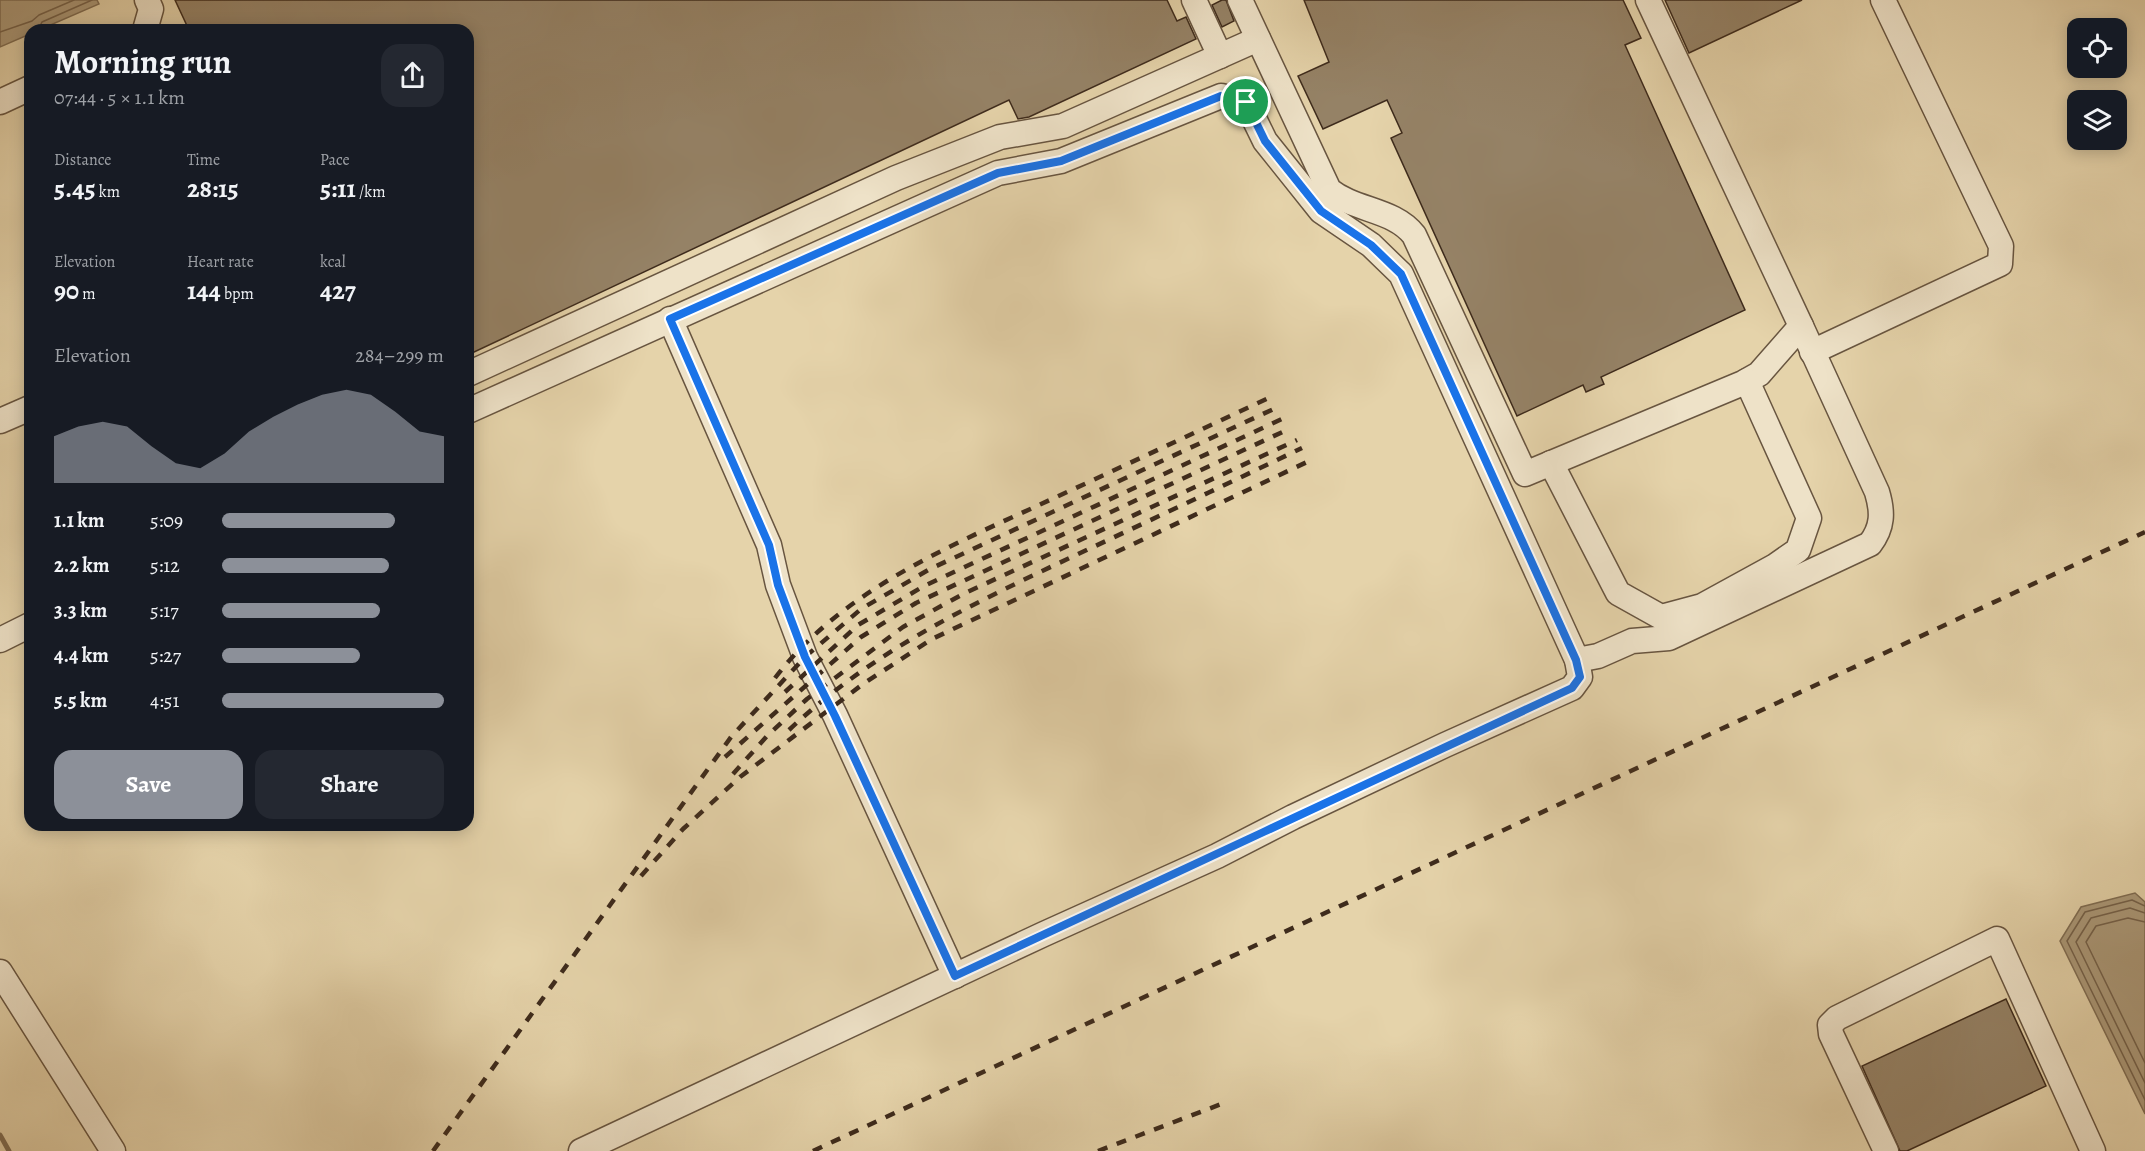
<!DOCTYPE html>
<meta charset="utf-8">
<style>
body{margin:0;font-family:Alegreya,serif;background:#242831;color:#f1f3f6;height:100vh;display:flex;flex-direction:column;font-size:22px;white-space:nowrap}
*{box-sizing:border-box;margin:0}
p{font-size:20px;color:#9ea1a6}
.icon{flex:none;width:33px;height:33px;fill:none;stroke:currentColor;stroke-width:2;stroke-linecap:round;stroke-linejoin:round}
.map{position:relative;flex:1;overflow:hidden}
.side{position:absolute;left:24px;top:24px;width:450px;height:807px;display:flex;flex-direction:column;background:#171b24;border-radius:18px;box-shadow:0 3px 15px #0003}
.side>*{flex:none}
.fabs{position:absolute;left:2067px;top:18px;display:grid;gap:12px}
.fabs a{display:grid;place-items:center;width:60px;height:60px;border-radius:12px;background:#171b24;box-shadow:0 3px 15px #0003;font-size:30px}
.pin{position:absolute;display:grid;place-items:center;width:51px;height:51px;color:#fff;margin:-26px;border:3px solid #fff;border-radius:50%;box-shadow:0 2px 6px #0007}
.round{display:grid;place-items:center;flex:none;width:63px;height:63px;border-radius:18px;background:#242831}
.summary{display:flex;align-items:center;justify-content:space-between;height:102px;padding:0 30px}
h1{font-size:33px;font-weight:600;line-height:45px}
.metrics{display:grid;grid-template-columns:repeat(3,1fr);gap:9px;height:102px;padding:6px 30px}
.metrics div{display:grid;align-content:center}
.metrics b{font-size:26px;font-weight:600}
.metrics small{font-size:16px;font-weight:400}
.metrics p{font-size:16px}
.chart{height:168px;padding:12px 30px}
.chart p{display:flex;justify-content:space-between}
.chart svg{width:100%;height:108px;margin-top:6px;fill:#8c9099;opacity:.7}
.cta{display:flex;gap:12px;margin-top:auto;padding:12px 30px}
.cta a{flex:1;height:69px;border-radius:18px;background:#8c9099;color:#fff;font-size:24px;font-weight:600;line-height:69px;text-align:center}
.cta a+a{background:#242831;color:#f1f3f6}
ul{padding:0 30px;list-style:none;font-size:20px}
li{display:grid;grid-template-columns:96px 72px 1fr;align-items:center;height:45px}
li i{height:15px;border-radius:8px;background:#8c9099}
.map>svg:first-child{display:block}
.water{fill:#ac9a7a;stroke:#806e54;stroke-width:1.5}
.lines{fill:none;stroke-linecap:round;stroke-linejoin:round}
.shore{stroke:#75624b;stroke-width:1.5}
.stream{stroke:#806e54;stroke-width:5}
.building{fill:#958266;stroke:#3e2b1c;stroke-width:1.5}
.minor-casing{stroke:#685540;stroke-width:27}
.minor{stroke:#eee2c8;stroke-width:24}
.rail{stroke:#3e2b1c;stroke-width:4.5;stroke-dasharray:10 10;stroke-linecap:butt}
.route-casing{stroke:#fff;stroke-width:12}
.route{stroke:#1a73e8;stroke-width:8}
</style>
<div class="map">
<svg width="2145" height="1151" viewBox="0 0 2145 1151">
<rect width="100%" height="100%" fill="#e5d3aa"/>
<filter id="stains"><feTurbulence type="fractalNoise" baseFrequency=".00333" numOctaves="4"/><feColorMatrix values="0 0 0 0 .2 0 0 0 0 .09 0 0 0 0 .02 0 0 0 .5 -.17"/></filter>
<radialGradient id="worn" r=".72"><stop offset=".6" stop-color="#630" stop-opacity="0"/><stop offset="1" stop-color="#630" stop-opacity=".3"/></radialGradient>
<g class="water">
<polygon points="0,0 97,0 99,4 39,30 30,30 30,34 0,47"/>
<polygon points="2135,893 2145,902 2145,1114 2060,941 2081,907"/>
</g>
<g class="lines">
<g class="shore">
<polyline points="38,30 42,22 92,0"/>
<polyline points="0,32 32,21 39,15 74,0"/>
<polyline points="2145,906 2132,900 2085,912 2067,941 2145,1100"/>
<polyline points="2145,913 2130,908 2091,918 2076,942 2145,1083"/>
<polyline points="2145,922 2128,918 2096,926 2086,942 2145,1063"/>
</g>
<polyline class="stream" points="0,1135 9,1151"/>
</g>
<g class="building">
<polygon points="175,0 1167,0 1177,21 1186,17 1196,39 1029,117 1018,119 1009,100 472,353 468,344 468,30 189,30"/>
<polygon points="1222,0 1226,0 1234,21 1222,27 1212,5"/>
<polygon points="1304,0 1623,0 1641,38 1625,45 1745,310 1601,377 1604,384 1586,392 1583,385 1517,416 1391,138 1402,133 1387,100 1323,129 1298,76 1329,62"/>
<polygon points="1665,0 1802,0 1689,53"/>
<polygon points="2006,999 2046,1086 1907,1151 1900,1151 1862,1066"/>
</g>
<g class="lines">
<defs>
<g id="minor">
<polyline points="1194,0 1220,56"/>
<path d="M1240,0l89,190c26,21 65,19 85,45l111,239 218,-91 16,-9 42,-48 -153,-326"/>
<polyline points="145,30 151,9 147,0"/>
<polyline points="0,102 30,88"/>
<polyline points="670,319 769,545 778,585 805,657 835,715 955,976"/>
<polyline points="1812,352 2000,264 2001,246 1883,0"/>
<polyline points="468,374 896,178 1000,137 1063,126 1258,39"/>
<polyline points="468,411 998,173 1061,161 1221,96 1246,102 1265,141 1321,211 1371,245 1401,274 1577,660 1580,677 1572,688 1445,745 1293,817 1217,856 1044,934 581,1151"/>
<polyline points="0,421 30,408"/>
<polyline points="1551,463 1618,593 1661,617 1702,606 1775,566 1798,550 1809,518 1747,381"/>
<polyline points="0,640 30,625"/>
<path d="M1577,660l21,-4 34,-15 37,-3 201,-94c13,-17 13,-32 7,-52l-76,-166"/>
<polyline points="0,972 113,1151"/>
<polyline points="1886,1151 1831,1034 1830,1025 1837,1018 1997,939 2093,1151"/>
</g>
</defs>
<use href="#minor" class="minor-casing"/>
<use href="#minor" class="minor"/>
<g class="rail">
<path d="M775,678c69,-90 178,-133 277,-179 74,-34 148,-69 223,-104"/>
<polyline points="785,692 858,625 924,586 1284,418"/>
<path d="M789,730c85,-80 183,-126 287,-175 75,-35 151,-71 226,-107"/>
<polyline points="725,757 861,637 916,603 1291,428"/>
<polyline points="733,774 767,736 807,699 903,627 963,594 1297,440"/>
<polyline points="641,876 683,829 740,777 863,684 932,639 1307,462"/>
<polyline points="433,1151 731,737 805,657 861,609 930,569 1280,406"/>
<polyline points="813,1151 2145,532"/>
<polyline points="1098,1151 1224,1103"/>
</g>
</g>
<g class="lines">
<defs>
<path id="route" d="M1221,96l25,6 19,39 56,70 50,34 30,29 175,386 4,17 -8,11c-206,95 -411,193 -617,288l-120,-260 -30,-59 -27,-72 -9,-40 -99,-226 328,-146 63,-12z"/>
</defs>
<use href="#route" class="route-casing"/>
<use href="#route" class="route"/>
</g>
<rect width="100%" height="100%" filter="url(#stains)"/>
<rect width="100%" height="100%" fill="url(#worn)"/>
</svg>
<div class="fabs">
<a><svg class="icon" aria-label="locate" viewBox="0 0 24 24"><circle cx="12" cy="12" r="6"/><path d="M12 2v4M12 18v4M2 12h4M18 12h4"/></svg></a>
<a><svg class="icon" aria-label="layers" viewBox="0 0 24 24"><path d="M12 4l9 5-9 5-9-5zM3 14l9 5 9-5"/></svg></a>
</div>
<div class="pin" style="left:1246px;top:102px;background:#1e9e55"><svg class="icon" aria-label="arrive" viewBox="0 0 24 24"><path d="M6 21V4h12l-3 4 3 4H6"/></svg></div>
<section class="side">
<div class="summary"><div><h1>Morning run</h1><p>07:44 · 5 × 1.1 km</p></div><a class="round"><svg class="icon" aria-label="share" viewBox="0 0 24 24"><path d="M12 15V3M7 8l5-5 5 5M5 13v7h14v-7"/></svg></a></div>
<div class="metrics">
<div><p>Distance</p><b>5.45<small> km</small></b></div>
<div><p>Time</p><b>28:15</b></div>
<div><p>Pace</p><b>5:11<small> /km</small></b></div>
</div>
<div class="metrics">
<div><p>Elevation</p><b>90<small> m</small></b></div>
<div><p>Heart rate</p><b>144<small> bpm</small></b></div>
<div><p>kcal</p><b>427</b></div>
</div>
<div class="chart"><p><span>Elevation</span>284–299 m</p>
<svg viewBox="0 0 160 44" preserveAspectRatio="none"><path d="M0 44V25L10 21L20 19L30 21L40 29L50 36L60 38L70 32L80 23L90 17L100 12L110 8L120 6L130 8L140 15L150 23L160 25V44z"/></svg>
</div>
<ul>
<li><b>1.1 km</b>5:09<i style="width:78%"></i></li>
<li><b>2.2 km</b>5:12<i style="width:75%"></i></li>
<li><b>3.3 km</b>5:17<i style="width:71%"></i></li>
<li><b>4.4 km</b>5:27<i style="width:62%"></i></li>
<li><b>5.5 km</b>4:51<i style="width:100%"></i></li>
</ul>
<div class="cta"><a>Save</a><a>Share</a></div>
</section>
</div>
